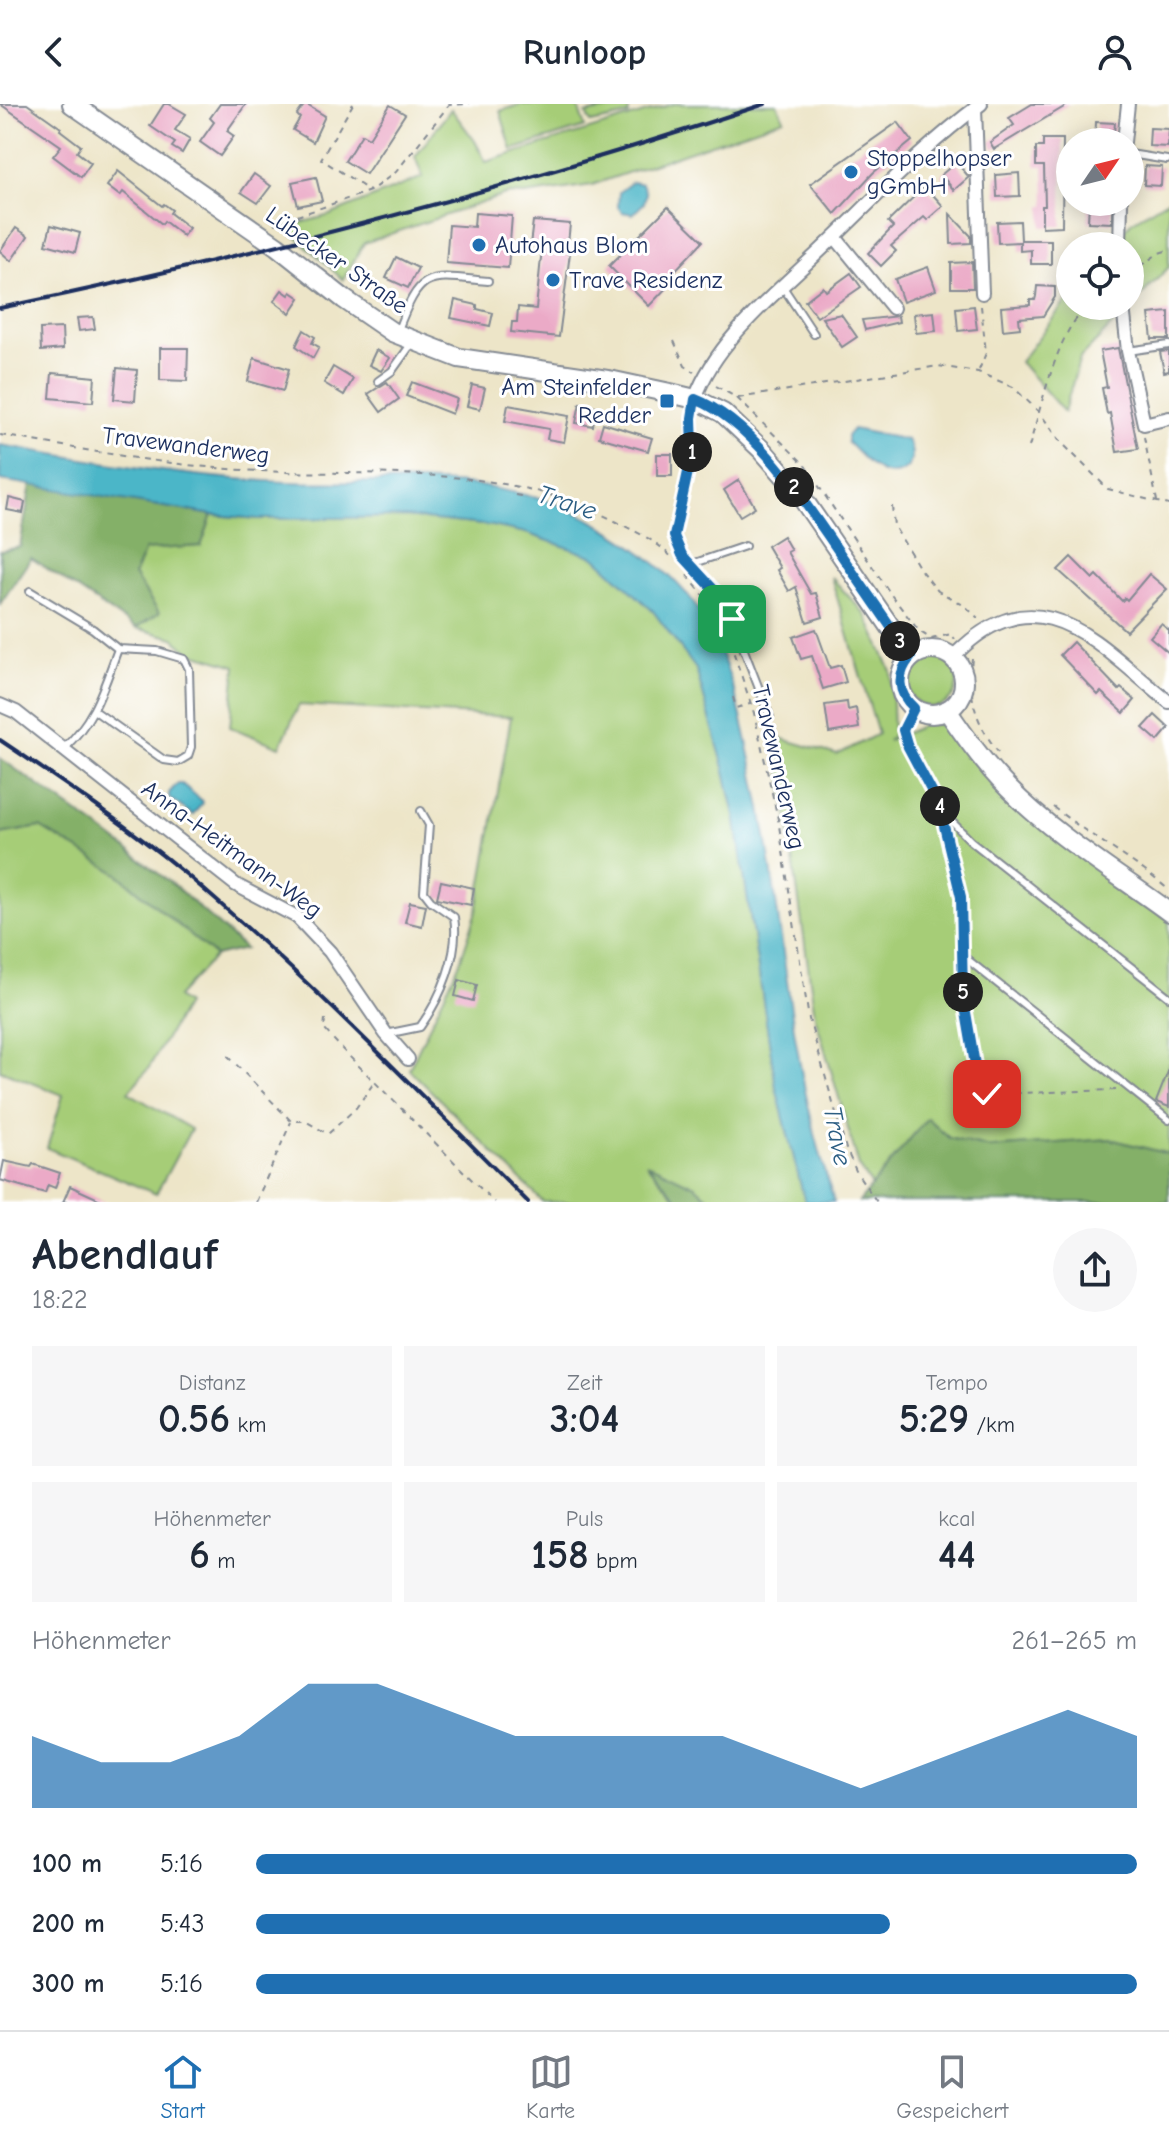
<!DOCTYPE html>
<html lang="de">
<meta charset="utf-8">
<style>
body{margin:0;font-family:"Comic Neue",sans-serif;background:#f6f6f7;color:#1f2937;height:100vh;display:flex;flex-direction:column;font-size:30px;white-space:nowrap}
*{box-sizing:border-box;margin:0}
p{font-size:26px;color:#747a83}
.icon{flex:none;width:44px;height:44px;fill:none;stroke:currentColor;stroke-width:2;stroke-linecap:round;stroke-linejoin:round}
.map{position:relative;height:1098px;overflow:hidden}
.side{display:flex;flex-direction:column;background:#fff;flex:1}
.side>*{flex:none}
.needle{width:52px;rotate:55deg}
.buttons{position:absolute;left:1056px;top:24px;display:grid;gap:16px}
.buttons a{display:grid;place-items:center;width:88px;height:88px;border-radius:50%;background:#fff;box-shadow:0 4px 20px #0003;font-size:40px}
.pin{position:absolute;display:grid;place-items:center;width:68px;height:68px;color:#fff;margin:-34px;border-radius:16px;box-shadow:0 4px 12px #0006}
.km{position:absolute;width:40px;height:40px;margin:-20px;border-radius:50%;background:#222;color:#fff;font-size:22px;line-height:40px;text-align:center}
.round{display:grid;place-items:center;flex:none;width:84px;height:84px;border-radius:42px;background:#f6f6f7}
.head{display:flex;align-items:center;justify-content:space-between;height:136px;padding:0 32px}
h1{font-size:44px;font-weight:700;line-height:60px}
.stats{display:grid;grid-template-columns:repeat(3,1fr);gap:12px;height:136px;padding:8px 32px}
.stats div{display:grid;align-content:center;border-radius:0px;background:#f6f6f7;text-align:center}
.stats b{font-size:40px;font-weight:700}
.stats small{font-size:22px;font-weight:400}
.stats p{font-size:22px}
.chart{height:224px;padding:16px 32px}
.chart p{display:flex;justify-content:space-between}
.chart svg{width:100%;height:144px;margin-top:8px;fill:#1f6fb2;opacity:.7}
ul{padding:0 32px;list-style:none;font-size:26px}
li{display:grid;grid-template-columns:128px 96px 1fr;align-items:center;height:60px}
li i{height:20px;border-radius:10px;background:#1f6fb2}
header{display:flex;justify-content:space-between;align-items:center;height:104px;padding:0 32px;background:#fff;font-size:36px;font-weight:700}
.dock{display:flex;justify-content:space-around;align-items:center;height:112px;border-top:2px solid #e0e1e3;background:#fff;font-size:22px;color:#747a83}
.dock a{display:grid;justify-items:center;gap:4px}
.dock .on{color:#1f6fb2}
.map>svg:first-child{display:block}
.green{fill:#a6cd77;stroke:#607e6a;stroke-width:2}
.forest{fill:#84b068;stroke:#507063;stroke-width:2}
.water{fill:#4bb6c8;stroke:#337293;stroke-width:2}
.building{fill:#ebaac7}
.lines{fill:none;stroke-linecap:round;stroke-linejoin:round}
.service-casing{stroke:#848a93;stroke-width:10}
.minor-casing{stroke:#848a93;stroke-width:16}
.primary-casing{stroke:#848a93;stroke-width:22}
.path{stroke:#848a93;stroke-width:2;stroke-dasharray:6 6;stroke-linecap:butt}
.service{stroke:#fff;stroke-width:6}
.minor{stroke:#fff;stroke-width:12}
.primary{stroke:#fff;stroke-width:18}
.rail{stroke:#1b2f5e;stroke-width:4}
.route-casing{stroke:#fff;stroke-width:16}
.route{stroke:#1f6fb2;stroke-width:10}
.poi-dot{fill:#1f6fb2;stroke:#fff;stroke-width:3}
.labels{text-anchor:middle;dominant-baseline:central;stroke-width:6;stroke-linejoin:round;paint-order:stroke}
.poi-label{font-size:24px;fill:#1b2f5e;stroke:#fff;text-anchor:start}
.street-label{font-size:24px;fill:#1b2f5e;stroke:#fff}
.water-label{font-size:26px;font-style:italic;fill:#2c5e83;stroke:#fff}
</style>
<header><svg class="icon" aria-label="back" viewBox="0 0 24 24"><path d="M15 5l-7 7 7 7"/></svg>Runloop<svg class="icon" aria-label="person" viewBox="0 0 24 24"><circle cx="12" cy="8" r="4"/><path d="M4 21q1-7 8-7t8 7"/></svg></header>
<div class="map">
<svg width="1169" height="1098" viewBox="0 0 1169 1098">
<rect width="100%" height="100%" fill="#fff"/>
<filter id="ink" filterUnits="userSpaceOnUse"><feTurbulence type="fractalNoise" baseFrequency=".0125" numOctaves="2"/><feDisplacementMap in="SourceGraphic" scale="16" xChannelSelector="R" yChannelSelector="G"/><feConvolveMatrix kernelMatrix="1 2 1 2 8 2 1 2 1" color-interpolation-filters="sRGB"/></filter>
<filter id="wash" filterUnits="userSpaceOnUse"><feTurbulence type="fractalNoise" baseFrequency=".006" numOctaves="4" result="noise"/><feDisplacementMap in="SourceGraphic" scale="32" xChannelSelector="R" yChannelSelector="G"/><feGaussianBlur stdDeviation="1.8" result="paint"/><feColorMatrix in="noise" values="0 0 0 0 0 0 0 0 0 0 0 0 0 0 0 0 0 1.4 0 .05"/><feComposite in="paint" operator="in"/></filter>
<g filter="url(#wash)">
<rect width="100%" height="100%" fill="#ede5c8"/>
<g class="green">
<polygon points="522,0 577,0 585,23 512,46 500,7"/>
<polygon points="673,0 777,0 784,15 592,81 525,91 508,90 364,139 343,176 286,123 330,111 423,73 415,53 451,5 475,37 486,58"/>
<polygon points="628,1 629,11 591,19 586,10"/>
<polygon points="1169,95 1169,163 1080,254 1064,308 1020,258 1070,192 1070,202 1130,202 1130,142 1111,142 1131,118"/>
<polygon points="212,411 259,415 405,413 493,422 526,429 595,453 653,507 696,565 724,663 735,711 776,983 805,1098 714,1098 695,1082 647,1061 680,1098 543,1098 409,965 460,858 477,807 511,613 299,601 280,643 230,623 236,562 190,548 174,534 136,524 159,509 134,471 145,445 201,442"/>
<polygon points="831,473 866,511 891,567 893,631 888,637 928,619 945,621 975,658 1169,816 1169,1050 1110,1035 991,1044 949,1034 927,1015 872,1082 859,1062 815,912 776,633 837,651 878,630"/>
<circle cx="932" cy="578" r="25"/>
<polygon points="40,723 118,770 215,852 177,893 186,900 148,965 128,988 191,1025 156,1090 47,1044 63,991 0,966 0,730"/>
</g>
<g class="forest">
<polygon points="31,380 212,411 201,442 145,446 134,471 159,509 136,524 31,454 0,500 0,447 20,443"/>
<polygon points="0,654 110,732 176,783 245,845 215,852 118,770 40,723 0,730"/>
<polygon points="927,1014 949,1034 991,1044 1110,1035 1169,1050 1169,1098 859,1098"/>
<polygon points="646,1059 695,1082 714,1098 680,1098"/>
</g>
<g class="water">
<polygon points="632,78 642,80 646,89 644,99 633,110 622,108 618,103 619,88"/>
<path d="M853,325l54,11c13,20 -2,40 -25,32 -12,-5 -25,-21 -35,-30v-6z"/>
<path d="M0,341c96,16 192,34 289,37 65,3 132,-6 197,5 27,5 60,11 85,23 44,20 106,63 131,105 31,51 43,116 55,174 24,112 29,229 57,341 6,24 13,48 20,72h-29l-29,-115 -41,-272 -11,-48 -28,-98 -43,-58 -58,-54 -69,-24 -33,-7 -88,-9 -146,2 -45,-4 -214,-35z"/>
<polygon points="177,680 182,680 201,696 202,699 193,711 169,694 169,689"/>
</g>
<g id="blocks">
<g class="building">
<polygon points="0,0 27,0 61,24 60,26 81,42 77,48 91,59 81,73 53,52 61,42"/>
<polygon points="164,0 169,0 186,10 175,26 190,35 182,49 172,43 175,39 150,22"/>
<polygon points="220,0 246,0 227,27 234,32 220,52 200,38 214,18 210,14"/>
<polygon points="305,0 325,12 313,38 293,26 300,14 297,11"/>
<polygon points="1032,0 1069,0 994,45 990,38 1014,21 1009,14"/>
<polygon points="390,1 405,10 366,70 345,57 362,30 369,34"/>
<polygon points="898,18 912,37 873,69 835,110 810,80"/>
<polygon points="1096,18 1115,19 1113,38 1095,38"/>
<polygon points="1150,24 1169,25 1168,43 1149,42"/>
<polygon points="1043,35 1063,35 1062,122 1042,123 1042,102 1045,102 1044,62 1036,62 1036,43 1043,43"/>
<polygon points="956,58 969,73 954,86 941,71"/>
<polygon points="1145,62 1162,63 1161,82 1144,81"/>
<polygon points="118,67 162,102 164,100 172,106 170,109 189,124 183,132 164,117 162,120 123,88 120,92 107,82"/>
<polygon points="1019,69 1020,92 997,93 996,71"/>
<polygon points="254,70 271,82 258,99 241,88"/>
<polygon points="316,73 322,97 298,102 292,78"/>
<polygon points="925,82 943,102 927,116 924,113 891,142 896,147 881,162 868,149 893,123 888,118"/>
<polygon points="1089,98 1112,98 1112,119 1088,118"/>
<polygon points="668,103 703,137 668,174 672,178 649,202 609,162"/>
<polygon points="475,109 512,112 508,164 446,159 449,121 474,123"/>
<polygon points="950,110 971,132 971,139 951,140"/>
<polygon points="533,117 570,120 567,149 570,149 559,233 511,228 512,218 517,218 518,203 536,205 542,143 530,141"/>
<polygon points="1020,117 1021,136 1051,136 1051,160 1031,160 1031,146 1020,147 1020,138 998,139 997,118"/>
<polygon points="51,121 80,129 75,148 46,140"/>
<polygon points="16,124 28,132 11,157 0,147"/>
<polygon points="396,153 418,164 408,184 386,174"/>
<polygon points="972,158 973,184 951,184 951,159"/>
<polygon points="928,163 936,186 903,198 895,175"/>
<polygon points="851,169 861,183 817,213 805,197 823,183 826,187"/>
<polygon points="1037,182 1055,183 1055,193 1043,212 1019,214 1020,224 1003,226 1001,203 1030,201 1030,196 1035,196 1036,192"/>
<polygon points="282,186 289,191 291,188 300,194 290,209 274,197"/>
<polygon points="455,196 477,201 477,205 493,209 490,222 451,214"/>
<polygon points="974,202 977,225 958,227 956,204"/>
<polygon points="934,208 936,227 916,229 914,210"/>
<polygon points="1169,208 1169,235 1152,235 1149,210"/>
<polygon points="841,210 857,233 842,243 822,214"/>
<polygon points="898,212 899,218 865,226 862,216"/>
<polygon points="93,213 95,225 79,227 77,214"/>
<polygon points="62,224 63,245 41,247 40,225"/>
<polygon points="304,226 315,233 312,239 319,243 313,254 296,242"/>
<polygon points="160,244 188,244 187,277 160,276"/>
<polygon points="1118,244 1138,345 1117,348 1110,309 1107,310 1102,284 1107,283 1100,247"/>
<polygon points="376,246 390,254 381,267 369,261"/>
<polygon points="1169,247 1169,267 1164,268 1160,248"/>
<polygon points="254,254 289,265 283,287 248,277"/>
<polygon points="333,263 353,275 344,291 324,279"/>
<polygon points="117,264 137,266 135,297 114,295"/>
<polygon points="52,269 95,273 93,298 50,294"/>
<polygon points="387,278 399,295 381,308 368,290"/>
<polygon points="412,278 457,295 452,310 406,292"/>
<polygon points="472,281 485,284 480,305 467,302"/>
<polygon points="580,299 596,302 593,322 576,319"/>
<polygon points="508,301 569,312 564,338 547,335 549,325 505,317"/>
<polygon points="603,319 652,334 648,347 599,333"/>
<rect x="657" y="350" width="15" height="22"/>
<polygon points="739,376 755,403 740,412 724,386"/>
<polygon points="9,394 25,398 23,409 7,406"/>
<polygon points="783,432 791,446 787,448 811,490 816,489 823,513 807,518 796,483 789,487 777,466 780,464 767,442"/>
<polygon points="1071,453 1093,475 1097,471 1122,497 1125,494 1127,496 1149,470 1167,485 1126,527 1058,466"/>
<polygon points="1161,520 1169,526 1169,549 1150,533"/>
<polygon points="816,525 830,564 841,561 846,578 823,585 812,552 801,555 793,533"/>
<polygon points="1073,538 1119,586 1121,584 1135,596 1124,609 1101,588 1098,591 1060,551"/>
<polygon points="847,598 848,606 856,604 859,624 829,629 825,601"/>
<polygon points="1155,611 1169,624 1158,637 1143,624"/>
<polygon points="441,777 474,784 471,801 437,794"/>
<polygon points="410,798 426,801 422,822 405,818"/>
<polygon points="459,876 477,881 473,897 455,892"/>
<polygon points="1169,965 1169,1003 1156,998"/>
<polygon points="4,1057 31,1063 33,1060 60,1069 55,1084 48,1081 45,1089 0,1076"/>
<polygon points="70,1082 105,1098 63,1098"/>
</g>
</g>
</g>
<g filter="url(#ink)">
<use href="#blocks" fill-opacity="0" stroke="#848a93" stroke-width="2"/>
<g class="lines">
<defs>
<g id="service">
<polyline points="1130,50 1167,56"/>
<polyline points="783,183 814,230"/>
<path d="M398,226c23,-61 30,-55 90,-49"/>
<polyline points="1128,247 1169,241"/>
<polyline points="378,277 392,267 412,239"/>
<polyline points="694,298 693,345 674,432 682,451 716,488 732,515 770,613"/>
<polyline points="692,460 745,442"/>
<polyline points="30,487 93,525 118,545 157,547 184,555 189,565 191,643 188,652 178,658 164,656 95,607"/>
<polyline points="914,604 903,626 908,643 939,701 961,793 963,852 1169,1016"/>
<path d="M63,645c32,-29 40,-60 55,-100"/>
<polyline points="943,717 951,717 971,737 1169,893"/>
<path d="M386,930l34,-7c21,-29 40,-74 34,-110l-23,-16 -7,-9 5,-67 -8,-14"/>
</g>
<g id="minor">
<polyline points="975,4 982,189"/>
<polyline points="1124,38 1128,0"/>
<polyline points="835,133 893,204"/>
<polyline points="1120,142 1121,98"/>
<polyline points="1123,202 1128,247 1144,320 1169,314"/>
<path d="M695,295c21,-60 86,-110 131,-154 50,-48 99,-100 155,-141"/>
<path d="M952,554c87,-92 146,-12 217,44"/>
<polyline points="0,601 16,608 236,781 297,813 330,848 386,930 408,955"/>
</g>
<g id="primary">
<polyline points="72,0 277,142 344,195 392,228 459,254 614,277 670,289 695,295 723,309 763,347 796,385 911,553"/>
<circle cx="932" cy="578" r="32"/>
<path d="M947,606c18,27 37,54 61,78 46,47 108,85 161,124"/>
</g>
</defs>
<use href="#service" class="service-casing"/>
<use href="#minor" class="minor-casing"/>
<use href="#primary" class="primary-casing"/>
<g class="path">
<polyline points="353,0 321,55 370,87"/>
<polyline points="274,120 370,87 396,68 449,1 470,0"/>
<polyline points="1130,169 1159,149 1169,146"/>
<polyline points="674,237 685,262 694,268"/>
<polyline points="979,266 986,249 981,202"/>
<polyline points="716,282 737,294 804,360 892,492 919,527 931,535 951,530 955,535"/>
<polyline points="738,294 938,262 978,268 1013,283 1039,308 1061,338 1108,385 1169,401"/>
<path d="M0,331c76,13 152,28 229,34 134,11 263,-12 388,53 19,10 41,19 55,36"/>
<polyline points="1144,333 1157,397"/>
<path d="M1029,343c9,-29 30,-120 54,-134l12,5 4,-4 -2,-8"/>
<polyline points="515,391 526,393"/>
<polyline points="892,402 894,422 922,468 938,487 965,502 978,514"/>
<polyline points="687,471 708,497 724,525"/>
<polyline points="730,538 754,609 778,715 809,915 846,1045 857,1069 877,1098"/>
<path d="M972,554c-4,38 3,64 26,94"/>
<polyline points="733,593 736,604 750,600"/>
<path d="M1053,703c38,30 80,52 116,83"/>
<polyline points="963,866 963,891 978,978 987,990 1116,986"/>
<polyline points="325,915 324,925 343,946 494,1098"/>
<polyline points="228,952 291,1017 305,1017 328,1030 356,1004 373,980"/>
<polyline points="256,1098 291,1018"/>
</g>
<use href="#service" class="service"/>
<use href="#minor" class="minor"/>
<use href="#primary" class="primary"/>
<g class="rail">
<path d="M0,204c259,-53 514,-120 765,-204"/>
<path d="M0,636c64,43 128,86 187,135 120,102 230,216 341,327"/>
</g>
</g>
</g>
<g class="lines" filter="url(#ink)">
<defs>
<path id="route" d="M732,515l-16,-27 -34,-37 -8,-19 19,-87 -1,-31 3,-19c62,24 116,113 153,166 21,31 43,61 63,92 -15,17 -14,36 3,51l-11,22 5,17 31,58 22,92 2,98 15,87 9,12"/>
</defs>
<use href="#route" class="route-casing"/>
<use href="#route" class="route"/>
</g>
<g class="poi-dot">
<circle cx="851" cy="68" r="8"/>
<circle cx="479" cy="141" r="8"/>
<circle cx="553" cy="176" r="8"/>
<rect x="659" y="289" width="16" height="16" rx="4"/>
</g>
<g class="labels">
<g class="poi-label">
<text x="867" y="54">Stoppelhopser<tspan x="867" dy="28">gGmbH</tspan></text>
<text x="495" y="141">Autohaus Blom</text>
<text x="569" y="176">Trave Residenz</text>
<text x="651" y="283" text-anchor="end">Am Steinfelder<tspan x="651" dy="28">Redder</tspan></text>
</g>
<g class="street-label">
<text transform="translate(337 156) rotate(35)">Lübecker Straße</text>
<text transform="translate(186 341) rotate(7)">Travewanderweg</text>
<text transform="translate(779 663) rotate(77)">Travewanderweg</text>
<text transform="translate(232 745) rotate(36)">Anna-Heitmann-Weg</text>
</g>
<g class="water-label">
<text transform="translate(567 399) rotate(18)">Trave</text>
<text transform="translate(837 1032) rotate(79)">Trave</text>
</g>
</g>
</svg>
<div class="buttons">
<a><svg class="needle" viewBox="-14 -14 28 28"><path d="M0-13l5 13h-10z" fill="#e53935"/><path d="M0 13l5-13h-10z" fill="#747a83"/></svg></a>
<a><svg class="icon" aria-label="locate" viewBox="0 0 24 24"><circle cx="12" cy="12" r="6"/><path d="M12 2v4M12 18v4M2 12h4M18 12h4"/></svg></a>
</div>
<div class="pin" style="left:732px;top:515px;background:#1e9e55"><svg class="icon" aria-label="arrive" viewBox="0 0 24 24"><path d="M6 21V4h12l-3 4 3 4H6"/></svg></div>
<div class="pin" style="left:987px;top:990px;background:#d93025"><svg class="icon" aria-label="check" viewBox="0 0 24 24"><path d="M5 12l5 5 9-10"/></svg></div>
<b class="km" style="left:692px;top:348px">1</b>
<b class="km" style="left:794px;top:383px">2</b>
<b class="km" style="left:900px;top:537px">3</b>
<b class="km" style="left:940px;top:702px">4</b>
<b class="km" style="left:963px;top:888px">5</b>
</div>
<section class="side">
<div class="head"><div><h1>Abendlauf</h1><p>18:22</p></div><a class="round"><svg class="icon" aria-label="share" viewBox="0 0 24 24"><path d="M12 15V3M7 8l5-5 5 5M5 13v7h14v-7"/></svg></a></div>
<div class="stats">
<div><p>Distanz</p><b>0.56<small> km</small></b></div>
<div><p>Zeit</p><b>3:04</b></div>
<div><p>Tempo</p><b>5:29<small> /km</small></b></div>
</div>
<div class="stats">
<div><p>Höhenmeter</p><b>6<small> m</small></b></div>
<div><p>Puls</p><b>158<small> bpm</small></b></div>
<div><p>kcal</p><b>44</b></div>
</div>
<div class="chart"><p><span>Höhenmeter</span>261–265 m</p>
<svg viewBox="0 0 160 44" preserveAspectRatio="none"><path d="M0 44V22L10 30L20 30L30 22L40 6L50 6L60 14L70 22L80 22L90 22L100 22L110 30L120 38L130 30L140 22L150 14L160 22V44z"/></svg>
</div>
<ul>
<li><b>100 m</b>5:16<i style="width:100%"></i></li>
<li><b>200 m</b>5:43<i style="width:72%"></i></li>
<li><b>300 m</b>5:16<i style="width:100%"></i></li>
</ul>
</section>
<nav class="dock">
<a class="on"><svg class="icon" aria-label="home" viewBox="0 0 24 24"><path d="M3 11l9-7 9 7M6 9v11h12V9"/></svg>Start</a>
<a><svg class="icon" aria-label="map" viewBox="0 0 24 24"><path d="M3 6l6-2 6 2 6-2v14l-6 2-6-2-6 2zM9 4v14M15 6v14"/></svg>Karte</a>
<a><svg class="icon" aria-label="saved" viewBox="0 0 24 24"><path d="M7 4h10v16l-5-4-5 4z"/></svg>Gespeichert</a>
</nav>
